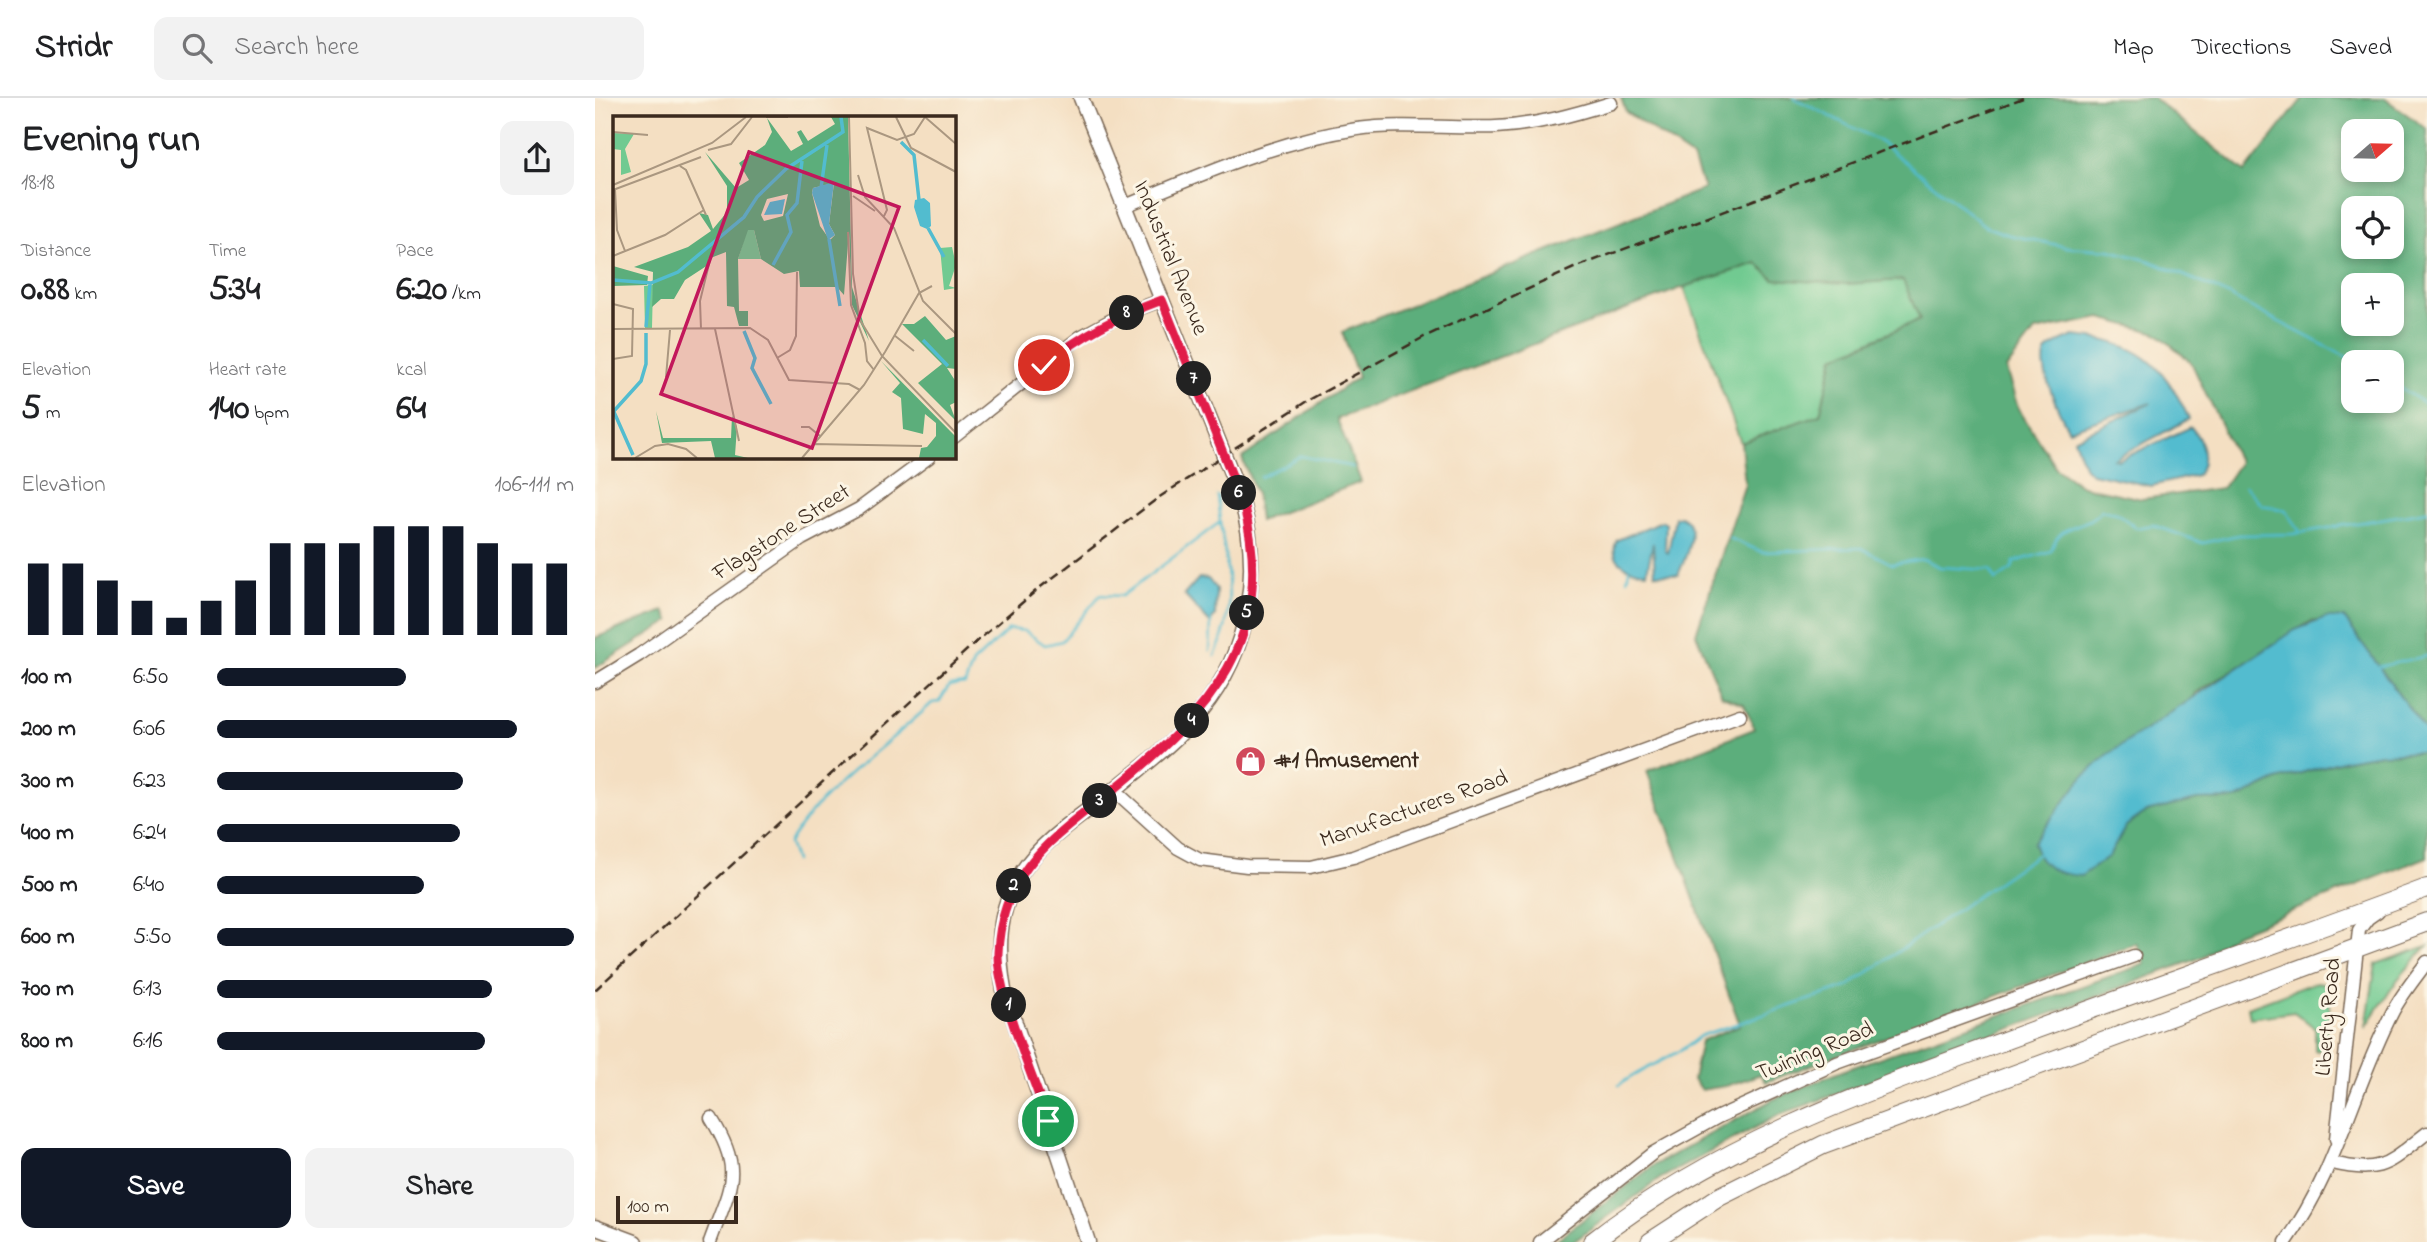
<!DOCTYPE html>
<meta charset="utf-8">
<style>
body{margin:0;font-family:"Indie Flower",sans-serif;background:#f2f2f2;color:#202124;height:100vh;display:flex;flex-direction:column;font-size:26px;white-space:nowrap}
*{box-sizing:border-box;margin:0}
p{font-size:23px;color:#757577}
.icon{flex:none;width:38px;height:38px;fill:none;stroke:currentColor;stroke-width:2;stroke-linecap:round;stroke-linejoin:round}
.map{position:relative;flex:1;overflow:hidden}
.side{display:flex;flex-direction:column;background:#fff;width:595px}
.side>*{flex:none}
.needle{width:46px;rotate:70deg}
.tools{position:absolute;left:1746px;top:21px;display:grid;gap:14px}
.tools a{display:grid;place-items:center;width:63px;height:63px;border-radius:14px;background:#fff;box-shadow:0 4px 10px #0003;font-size:35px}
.scale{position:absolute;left:21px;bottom:18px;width:122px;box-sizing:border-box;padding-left:7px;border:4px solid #3b2a1e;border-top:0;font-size:19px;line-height:24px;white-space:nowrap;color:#3b2a1e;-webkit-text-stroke:5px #fcf5e5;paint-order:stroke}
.pin{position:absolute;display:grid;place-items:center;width:60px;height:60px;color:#fff;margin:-30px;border:4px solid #fff;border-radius:50%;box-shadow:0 2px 7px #0007}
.km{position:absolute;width:35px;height:35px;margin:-18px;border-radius:50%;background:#222;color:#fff;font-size:19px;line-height:35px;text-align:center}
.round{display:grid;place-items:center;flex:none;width:74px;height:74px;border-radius:14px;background:#f2f2f2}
.headline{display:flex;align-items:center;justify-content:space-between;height:119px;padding:0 21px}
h1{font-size:38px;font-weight:800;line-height:52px}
.metrics{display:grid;grid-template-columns:repeat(3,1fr);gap:10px;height:119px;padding:7px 21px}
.metrics div{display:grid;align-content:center}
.metrics b{font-size:35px;font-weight:800}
.metrics small{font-size:19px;font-weight:400}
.metrics p{font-size:19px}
.chart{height:196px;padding:14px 21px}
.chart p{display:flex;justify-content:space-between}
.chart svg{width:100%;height:126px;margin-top:7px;stroke:#111827;stroke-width:6}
.cta{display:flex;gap:14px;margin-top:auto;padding:14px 21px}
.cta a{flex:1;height:80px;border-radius:14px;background:#111827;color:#fff;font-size:28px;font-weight:800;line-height:80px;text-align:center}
.cta a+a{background:#f2f2f2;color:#202124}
ul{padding:0 21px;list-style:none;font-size:23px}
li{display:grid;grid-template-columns:112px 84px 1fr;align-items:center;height:52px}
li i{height:18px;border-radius:9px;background:#111827}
header{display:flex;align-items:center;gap:42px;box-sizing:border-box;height:98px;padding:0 35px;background:#fff;border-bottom:2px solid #e0e0e0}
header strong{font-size:33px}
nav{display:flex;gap:38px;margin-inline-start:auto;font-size:24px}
.search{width:490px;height:63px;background:#f2f2f2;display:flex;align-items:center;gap:18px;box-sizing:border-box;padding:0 24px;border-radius:14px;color:#757577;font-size:26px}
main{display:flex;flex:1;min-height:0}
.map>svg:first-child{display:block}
.green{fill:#71ca91;stroke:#567a58;stroke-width:2}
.forest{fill:#5cae7b;stroke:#4c6c4c;stroke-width:2;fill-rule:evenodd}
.water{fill:#52bccf;stroke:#467376;stroke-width:2}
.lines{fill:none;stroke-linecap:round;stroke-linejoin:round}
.stream{stroke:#52bccf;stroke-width:2.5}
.minor-casing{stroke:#7c6957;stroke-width:15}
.major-casing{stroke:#7c6957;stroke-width:17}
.highway-casing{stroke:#7c6957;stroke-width:20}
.minor{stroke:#fff;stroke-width:12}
.major{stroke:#fff;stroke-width:14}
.highway{stroke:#fff;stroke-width:18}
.rail{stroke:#3b2a1e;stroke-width:2.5;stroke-dasharray:10 5;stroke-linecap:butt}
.route-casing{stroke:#fff;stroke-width:14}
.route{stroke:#e11d48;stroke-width:9}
.labels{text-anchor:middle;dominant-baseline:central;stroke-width:6;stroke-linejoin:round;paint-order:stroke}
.street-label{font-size:23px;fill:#3b2a1e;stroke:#fcf5e5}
.poi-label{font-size:23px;font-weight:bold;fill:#3b2a1e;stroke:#fcf5e5;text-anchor:start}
.inset-river{fill:none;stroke:#52bccf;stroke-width:3.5}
.inset-road{fill:none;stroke:#aa9780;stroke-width:2}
.view{fill:#c2185b;fill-opacity:0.15;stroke:#c2185b;stroke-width:3.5}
.inset-edge{fill:none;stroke:#3b2a1e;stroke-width:3.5}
</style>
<header>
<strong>Stridr</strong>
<div class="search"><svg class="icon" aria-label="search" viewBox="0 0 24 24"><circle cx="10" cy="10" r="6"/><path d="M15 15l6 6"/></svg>Search here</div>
<nav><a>Map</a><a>Directions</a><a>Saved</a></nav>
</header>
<main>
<section class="side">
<div class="headline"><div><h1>Evening run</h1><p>18:18</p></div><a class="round"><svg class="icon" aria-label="share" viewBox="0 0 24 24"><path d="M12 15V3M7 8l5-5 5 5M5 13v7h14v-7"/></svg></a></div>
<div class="metrics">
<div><p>Distance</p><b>0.88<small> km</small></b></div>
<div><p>Time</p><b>5:34</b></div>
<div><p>Pace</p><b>6:20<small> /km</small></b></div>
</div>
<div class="metrics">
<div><p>Elevation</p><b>5<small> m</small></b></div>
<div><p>Heart rate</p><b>140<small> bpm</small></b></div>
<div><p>kcal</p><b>64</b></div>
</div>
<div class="chart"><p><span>Elevation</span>106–111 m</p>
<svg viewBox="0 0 160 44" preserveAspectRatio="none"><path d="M5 44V19M15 44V19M25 44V25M35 44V32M45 44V38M55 44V32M65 44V25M75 44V12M85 44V12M95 44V12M105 44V6M115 44V6M125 44V6M135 44V12M145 44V19M155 44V19"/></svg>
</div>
<ul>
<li><b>100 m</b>6:50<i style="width:53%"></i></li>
<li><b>200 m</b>6:06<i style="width:84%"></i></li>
<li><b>300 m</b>6:23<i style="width:69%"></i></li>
<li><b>400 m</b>6:24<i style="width:68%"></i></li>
<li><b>500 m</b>6:40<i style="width:58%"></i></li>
<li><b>600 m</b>5:50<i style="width:100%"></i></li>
<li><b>700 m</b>6:13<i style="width:77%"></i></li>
<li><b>800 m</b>6:16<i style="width:75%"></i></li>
</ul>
<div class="cta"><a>Save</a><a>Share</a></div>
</section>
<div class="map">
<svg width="1832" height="1144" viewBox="0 0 1832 1144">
<rect width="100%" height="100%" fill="#fcf5e5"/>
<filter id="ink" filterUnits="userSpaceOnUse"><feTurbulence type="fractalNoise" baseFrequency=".0143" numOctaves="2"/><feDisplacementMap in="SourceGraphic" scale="14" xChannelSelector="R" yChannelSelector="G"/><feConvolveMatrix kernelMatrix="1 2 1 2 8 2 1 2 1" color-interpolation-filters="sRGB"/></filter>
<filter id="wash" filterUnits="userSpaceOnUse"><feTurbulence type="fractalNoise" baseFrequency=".00686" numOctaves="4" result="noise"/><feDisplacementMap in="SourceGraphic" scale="28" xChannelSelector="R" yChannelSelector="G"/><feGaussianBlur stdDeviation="1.57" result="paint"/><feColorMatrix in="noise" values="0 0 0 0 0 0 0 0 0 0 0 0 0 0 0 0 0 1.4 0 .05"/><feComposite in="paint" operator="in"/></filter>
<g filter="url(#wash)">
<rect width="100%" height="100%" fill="#f4dfc2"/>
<g class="green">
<polygon points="1162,165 1251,186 1309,181 1326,221 1239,259 1225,316 1146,345 1089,189"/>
<polygon points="1832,848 1803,881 1771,929 1781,866"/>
<path d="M1721,884l7,1c14,19 3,42 0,64l-5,4 -3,-1v-22l-21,-16 -44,6 -2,-11z"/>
</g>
<g class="forest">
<path d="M1026,0h532l92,74 58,-74h81l43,31v604l-83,-115 -34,4 -114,71 -87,163 17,-30 20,-14 51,-12 40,-1 40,-19 69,-20 34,-6 42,-2 5,-4v109l-192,77 -33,23 -425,159 -116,62 -88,64h-19l100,-77 118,-65 67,-28 306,-108 -8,-21 -371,139 -5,-8 -35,12 -25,4 -8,-11 8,-38 39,-16 -93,-254 107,-42 -10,-25 -22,-8 -26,-62 49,-150 -4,-41 79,-29 14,-57 86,-37 -17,-40 -57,4 -72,-5 -17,-16 -73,24 -347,132 24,63 -102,39 -3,-27 -14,-36 116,-81 -16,-45 362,-143 -11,-31 -67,-46zM1759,33h38v39h-38zM1759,110h38v39h-38zM1759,187h38v39h-38zM1506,220l56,15 34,29 48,101 -17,25 -80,11 -60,-13 -26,-18 -38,-60 -12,-39 29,-38zM1759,264h38v39h-38z"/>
<polygon points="69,513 75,523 0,570 0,540"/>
</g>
<g class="water">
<path d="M1479,238c64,5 90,27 115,83l-75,40 5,1 72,-33c11,13 18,33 6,48l-46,11 -59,-13 -7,-5 -11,-29 77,-36 -82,27c-9,-15 -31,-61 -23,-78 3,-7 21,-13 28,-16z"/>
<path d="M1085,418c22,9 4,45 -2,59l-23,-1 -2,-31 -6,29c-17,-1 -40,-11 -30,-32l45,-19 4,3 -1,26 3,3 7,-36z"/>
<polygon points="604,480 613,481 621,491 620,518 615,525 589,497"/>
<path d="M1731,520h18l83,115v15l-5,4 -42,2 -35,6 -68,20 -40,19 -40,1 -51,12 -20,14 -17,30 -28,20c-24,-2 -41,-7 -48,-33l50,-66 24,-22 188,-125z"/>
</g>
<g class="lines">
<g class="stream">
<polyline points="1199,0 1284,43 1390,128 1414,137 1472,149 1515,152 1555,163 1621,191 1761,264"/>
<polyline points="1797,284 1832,307"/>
<polyline points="666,379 706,358 758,369"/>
<polyline points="1650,388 1667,407 1691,412 1705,434"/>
<path d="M1134,440l33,14 99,-4 31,16 31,-5 17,8 50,3 6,10 16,-11 2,-7 37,-11c9,-32 34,-20 50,-41l16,3 19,15 17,-3 50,18 35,-8 55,-1 134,-23"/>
<polyline points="1032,481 1034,471"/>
<polyline points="615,553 616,523"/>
<path d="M620,558c22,-46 13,-85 5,-133"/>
<polyline points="1782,569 1832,558"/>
<path d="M200,763l-6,-18c31,-53 99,-98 143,-140l7,-1 10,-16 16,-2 8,-21 36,-34 16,2 20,14 17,-4 38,-46 22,1 98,-74 -3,-26"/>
<path d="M1024,987c26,-19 57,-28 81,-49l147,-49 191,-133"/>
</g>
</g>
</g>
<g filter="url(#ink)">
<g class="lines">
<defs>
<g id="minor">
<path d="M530,108c75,-31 151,-65 232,-77 46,-6 93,0 139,-2 40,-2 77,-12 115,-24"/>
<polyline points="359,339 485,239 524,218 567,202"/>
<polyline points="0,584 44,557 207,441 264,411 334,359"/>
<polyline points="519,692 583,750 605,762 652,768 716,769 758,759 1145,617"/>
<polyline points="1741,1041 1764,832 1773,820 1783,813"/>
<path d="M1737,1065c51,12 56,0 95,-30"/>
<path d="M115,1144c20,-56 35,-70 1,-124"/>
<polyline points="945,1144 1058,1055 1123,1019 1242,965 1539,858"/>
<path d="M1691,1144c51,-71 67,-154 107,-231 9,-17 22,-33 34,-49"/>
</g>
<g id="major">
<path d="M486,0l157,392c26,76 13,160 -38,222 -24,30 -57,54 -87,79 -31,25 -69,47 -91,81 -25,36 -25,78 -18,118l84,252"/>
<polyline points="0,1129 40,1144"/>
</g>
<g id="highway">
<path d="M997,1144c123,-96 267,-148 412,-201 141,-52 283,-100 423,-153"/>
<polyline points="1055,1144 1124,1099 1228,1047 1832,824"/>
</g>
</defs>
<use href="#minor" class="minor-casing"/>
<use href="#major" class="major-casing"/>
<use href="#highway" class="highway-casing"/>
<use href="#minor" class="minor"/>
<use href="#major" class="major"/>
<use href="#highway" class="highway"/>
<polyline class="rail" points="0,892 372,552 443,491 563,400 712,303 829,239 979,170 1428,0"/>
</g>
</g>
<g class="lines" filter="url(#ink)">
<defs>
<path id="route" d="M449,267c39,-31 72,-48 118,-65l81,203c36,135 -33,209 -131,288 -58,47 -111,79 -114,162 -1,41 36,126 50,168"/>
</defs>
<use href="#route" class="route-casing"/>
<use href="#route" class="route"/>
</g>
<defs>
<symbol id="shop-disc" viewBox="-11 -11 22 22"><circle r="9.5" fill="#d1495b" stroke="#fcf5e5"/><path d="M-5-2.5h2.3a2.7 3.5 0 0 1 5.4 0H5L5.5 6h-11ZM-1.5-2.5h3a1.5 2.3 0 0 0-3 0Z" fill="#fff"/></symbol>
</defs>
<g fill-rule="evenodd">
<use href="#shop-disc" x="638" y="646" width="35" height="35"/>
</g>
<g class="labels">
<g class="street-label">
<text transform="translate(575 160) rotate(68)">Industrial Avenue</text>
<text transform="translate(187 435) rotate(-33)">Flagstone Street</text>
<text transform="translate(819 712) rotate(-19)">Manufacturers Road</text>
<text transform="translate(1734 919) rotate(-85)">Liberty Road</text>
<text transform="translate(1220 954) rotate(-22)">Twining Road</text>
</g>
<g class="poi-label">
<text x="679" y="663">#1 Amusement</text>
</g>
</g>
<g transform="translate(18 18)">
<rect width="343" height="343" fill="#f4dfc2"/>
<path d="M0,17l21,1 -9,15 6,23 -10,3v-25l-8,-1zM134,114h7l7,29h-23zM339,131l4,18 -7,21 7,2 -12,2 -4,-42zM40,169l-1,43h-7l-1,-42z" fill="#71ca91"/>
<path d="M218,1h17l4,170 17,54 -17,-36 -3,-74 -5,64 -7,-8h-37l-1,-16 -15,3 -23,-15 -7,-29h-6l-10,29 1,52h9v15h-9l-5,-19 -7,-1 -1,-54 -18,7v6l-23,15 -11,19h-13l-9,8 1,-35 -19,-5 54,-20 23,-16 -12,-18 9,2 5,14 14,-17v-26l-22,-34 31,36 13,-8 -10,-17 26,-18 7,-13 -5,-14 24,33 12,-7 -6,-12 4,-2 7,11 27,-17zM221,67l-5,41 6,11 -5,5 -10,-14 -8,-33 1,-5zM175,78l-5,22 -19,5 -3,-6 6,-16zM0,150l35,10 -1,9 -34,1zM312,200l21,24 10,-4v33l-9,-1 9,14v20l-6,3 6,16 -38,-38 24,-19 -40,-40h12zM268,245l75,76v21h-37l2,-10 6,-1 9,-11v-13l-11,-9 -2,20 -20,-5 -2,-31 -9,-6 8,-9zM43,295l7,27h68l1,-22 5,11 -2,28 13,3h-33l-4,-17 -49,2z" fill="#5cae7b" fill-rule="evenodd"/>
<path d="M221,66l-5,42 6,11 -7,5 -16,-47 1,-5zM311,82l6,5 1,23 -4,3 -7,-3 -6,-19 1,-7zM172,83l-3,15 -18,1 6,-13z" fill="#52bccf"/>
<path class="inset-river" d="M288,26l13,13 5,45M208,72l6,-43M315,112l16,29M216,123l11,67M160,149l18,-33 -4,-17 10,-12 5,-42M0,164l38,3 27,-11 66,-55 13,-20 29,-28 57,-37 -2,-15M33,211l4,-43M131,215l11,27 -3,10 19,36M310,224l25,26M0,296l28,-31 5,-17v-31M1,296l19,43"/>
<path class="inset-road" d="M153,1h22M236,1l4,157 7,46 22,36 74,77M283,1l15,31 45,24M312,1l31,27M0,16l35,3M95,34l23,-6 21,-27M67,50l6,4 20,45M245,59l7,22 29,31 29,73 33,33M0,69l99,-42 34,-26M2,73l2,41 8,21M0,74l88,-33M240,80l22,15M271,100l3,-6 -20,-82 30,12 17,-6 11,-17M235,116l3,73 14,38 2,18 7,9M0,140l52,-21 39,-25M0,188l20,5 -1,47 -19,3M0,213l137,-1 18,12 21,40 60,4 11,6M88,213l-1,-28 10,-41M102,213l24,112M281,219l20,16M272,236l34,-59 13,-7M164,242l13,-8 6,-14 1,-64M53,261l4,-47M188,311h8l11,9M200,328l109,2M22,342l20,-12 13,-2 18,5 11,9M189,342l62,-73 21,-33"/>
<path class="view" d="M136,36l150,55 -87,241 -151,-54z"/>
<rect width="343" height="343" class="inset-edge"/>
</g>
</svg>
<div class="tools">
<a><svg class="needle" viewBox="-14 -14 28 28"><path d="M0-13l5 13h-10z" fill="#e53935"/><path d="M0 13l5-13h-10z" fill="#757577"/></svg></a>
<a><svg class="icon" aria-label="locate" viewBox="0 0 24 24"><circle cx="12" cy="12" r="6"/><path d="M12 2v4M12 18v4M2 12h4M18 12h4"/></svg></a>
<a>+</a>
<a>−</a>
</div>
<div class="scale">100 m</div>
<div class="pin" style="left:453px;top:1023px;background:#1e9e55"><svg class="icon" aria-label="arrive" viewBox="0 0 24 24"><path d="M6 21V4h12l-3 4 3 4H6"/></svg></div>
<div class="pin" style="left:449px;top:267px;background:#d93025"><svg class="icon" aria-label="check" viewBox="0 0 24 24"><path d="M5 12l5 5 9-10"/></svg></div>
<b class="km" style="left:414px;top:907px">1</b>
<b class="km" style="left:419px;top:788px">2</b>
<b class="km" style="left:505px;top:703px">3</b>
<b class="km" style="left:597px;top:623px">4</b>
<b class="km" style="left:652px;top:515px">5</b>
<b class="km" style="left:644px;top:395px">6</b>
<b class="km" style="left:599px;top:281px">7</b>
<b class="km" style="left:532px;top:215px">8</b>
</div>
</main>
